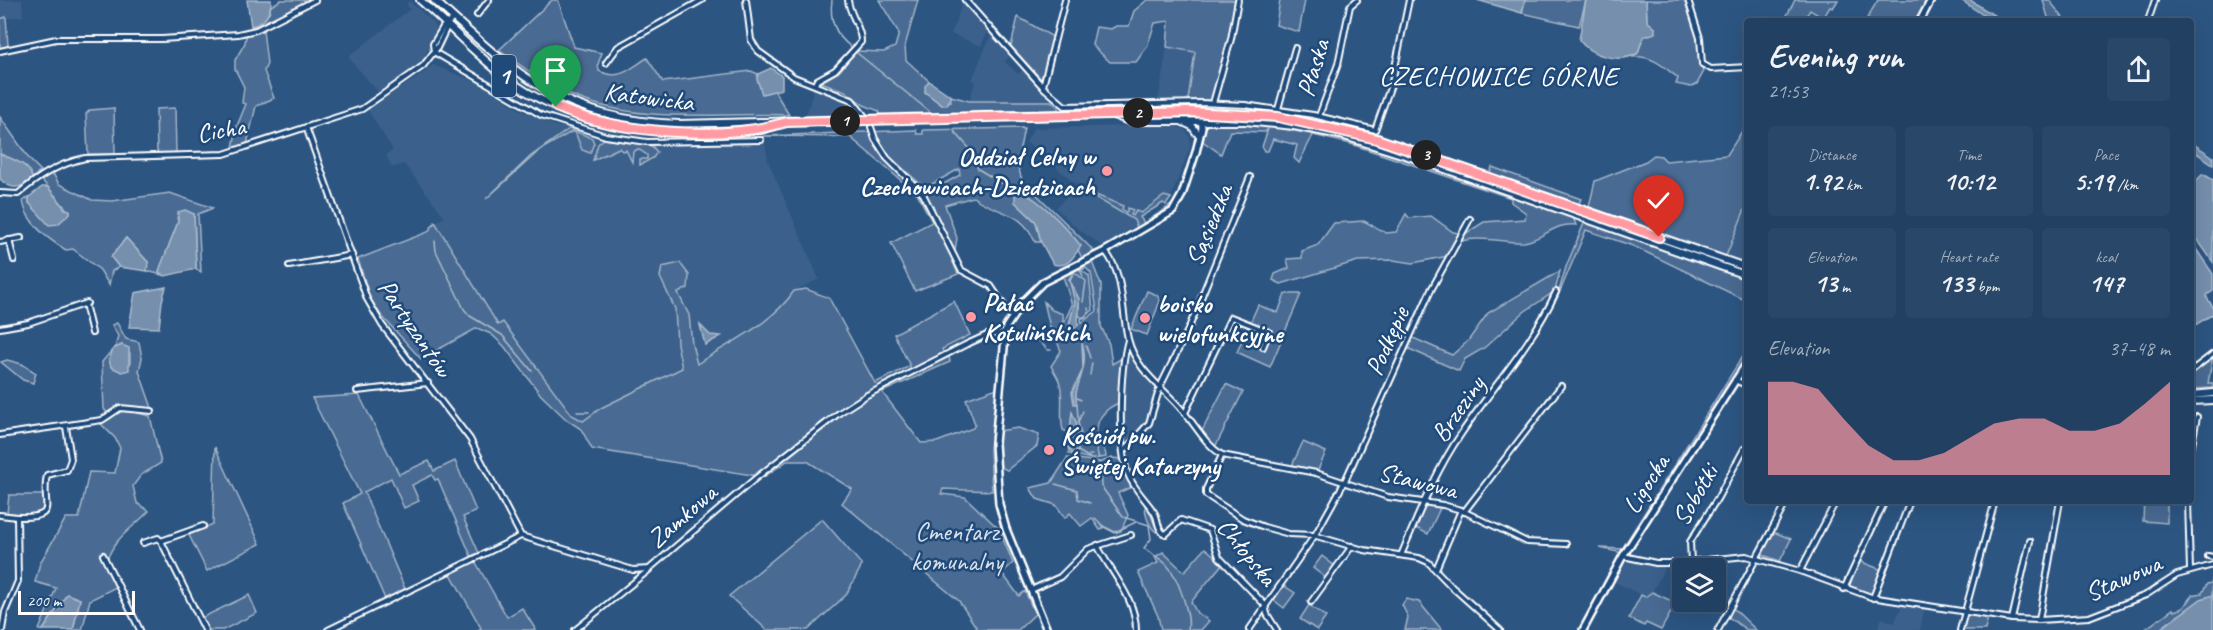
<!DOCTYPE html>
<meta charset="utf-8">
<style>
body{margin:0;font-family:Caveat,sans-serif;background:#294768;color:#f1f3f6;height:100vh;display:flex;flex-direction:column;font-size:22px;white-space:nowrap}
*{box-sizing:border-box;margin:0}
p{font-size:20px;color:#a2afbe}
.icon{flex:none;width:33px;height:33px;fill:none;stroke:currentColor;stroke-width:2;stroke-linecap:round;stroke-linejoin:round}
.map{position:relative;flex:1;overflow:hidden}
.side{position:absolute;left:1744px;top:18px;width:450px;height:486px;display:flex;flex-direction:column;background:#214062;border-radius:6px;box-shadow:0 6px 24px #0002,0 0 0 2px #3e5977}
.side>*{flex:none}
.controls{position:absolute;left:1672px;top:558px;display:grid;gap:12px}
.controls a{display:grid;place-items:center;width:54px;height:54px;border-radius:6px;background:#214062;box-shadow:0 6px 24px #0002,0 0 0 2px #3e5977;font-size:30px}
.scale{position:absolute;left:18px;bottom:15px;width:117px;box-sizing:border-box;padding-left:6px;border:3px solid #fff;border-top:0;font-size:16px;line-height:21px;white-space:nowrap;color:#fff;-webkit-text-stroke:4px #1f4a7a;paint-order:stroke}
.pin{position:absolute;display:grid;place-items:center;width:51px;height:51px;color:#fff;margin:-62px -26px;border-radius:50% 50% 50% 0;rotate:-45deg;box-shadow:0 0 6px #0007}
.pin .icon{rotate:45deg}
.km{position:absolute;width:30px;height:30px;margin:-15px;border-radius:50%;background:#222;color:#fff;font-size:16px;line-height:30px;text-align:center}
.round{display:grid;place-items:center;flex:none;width:63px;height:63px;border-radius:6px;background:#294768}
.overview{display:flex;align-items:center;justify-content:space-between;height:102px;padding:0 24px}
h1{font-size:33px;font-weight:600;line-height:45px}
.stats{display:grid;grid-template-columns:repeat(3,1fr);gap:9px;height:102px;padding:6px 24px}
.stats div{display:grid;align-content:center;border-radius:6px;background:#294768;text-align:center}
.stats b{font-size:26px;font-weight:600}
.stats small{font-size:16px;font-weight:400}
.stats p{font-size:16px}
.chart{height:168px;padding:12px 24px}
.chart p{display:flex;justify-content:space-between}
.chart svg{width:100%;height:108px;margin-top:6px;fill:#ff9aa2;opacity:.7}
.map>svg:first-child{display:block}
.built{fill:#3b618b}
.green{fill:#486b92;stroke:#a4b5c8;stroke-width:1.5;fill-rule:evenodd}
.water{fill:#748fad;stroke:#acbcce;stroke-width:1.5}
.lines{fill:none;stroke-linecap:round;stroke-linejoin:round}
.stream{stroke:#acbcce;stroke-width:1.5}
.street-casing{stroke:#fff;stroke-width:8}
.secondary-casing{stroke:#fff;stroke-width:10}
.primary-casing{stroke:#fff;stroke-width:10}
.street{stroke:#1f4a7a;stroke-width:4}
.secondary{stroke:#1f4a7a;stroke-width:5}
.primary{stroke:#1f4a7a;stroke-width:6}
.route-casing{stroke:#fff;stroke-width:12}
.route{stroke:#ff9aa2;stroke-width:8}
.poi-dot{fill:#ff9aa2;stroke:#1f4a7a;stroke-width:2}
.labels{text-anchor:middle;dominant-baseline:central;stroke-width:5;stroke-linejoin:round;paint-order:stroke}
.shield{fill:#1f4a7a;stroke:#bcc9d7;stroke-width:1.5}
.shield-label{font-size:24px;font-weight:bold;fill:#fff}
.street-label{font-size:26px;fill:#fff;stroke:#1f4a7a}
.poi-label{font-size:26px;font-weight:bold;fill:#fff;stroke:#1f4a7a;text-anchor:start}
.park-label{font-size:26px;fill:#dae1e9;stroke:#1f4a7a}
.neighbourhood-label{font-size:27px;letter-spacing:1.5px;fill:#fff;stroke:#1f4a7a}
</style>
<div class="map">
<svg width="2213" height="630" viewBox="0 0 2213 630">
<rect width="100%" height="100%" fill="#2c5582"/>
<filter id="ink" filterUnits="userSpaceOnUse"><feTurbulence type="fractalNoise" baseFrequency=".0167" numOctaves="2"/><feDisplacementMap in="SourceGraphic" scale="12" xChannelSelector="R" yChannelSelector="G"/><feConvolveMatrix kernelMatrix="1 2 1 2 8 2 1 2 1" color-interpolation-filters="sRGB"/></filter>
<g filter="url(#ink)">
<g class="built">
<polygon points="0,0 22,0 23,16 0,19"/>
<polygon points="409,1 434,23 437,30 422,62 380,94 348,57 410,9 406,4"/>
<polygon points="963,2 988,29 981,46 951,34"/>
<polygon points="991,34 1010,55 1005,62 1018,74 1023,69 1051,101 969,101 975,82 972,80"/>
<polygon points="1167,47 1195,52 1188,100 1158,102"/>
<polygon points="433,65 481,84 520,110 555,126 650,139 764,137 768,161 819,279 794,291 786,303 754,329 697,364 692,344 689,315 678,293 680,263 662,267 660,277 675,309 677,344 682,368 601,408 583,421 572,415 503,322 499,325 435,222 445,217 404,164 392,168 386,155 393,150 367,109 417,78"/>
<polygon points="814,87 851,102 862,117 806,116"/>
<polygon points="1174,125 1185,130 1190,137 1190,147 1171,198 1166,196 1133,216 1131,215 1133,210 1126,213 1122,209 1123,205 1081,188 1134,220 1138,230 1105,248 1077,228 1056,208 1077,185 1026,142 1034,128"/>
<polygon points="1747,204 1747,264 1726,256"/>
<polygon points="1128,350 1142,372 1156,387 1148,422 1125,447 1123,386"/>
<polygon points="1628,559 1647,565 1666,566 1652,592 1645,597 1615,582"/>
<polygon points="1903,604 1925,606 1920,630 1877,630 1882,618 1894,623"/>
</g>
<g class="green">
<path d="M281,0h30l-61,29c7,-8 18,-9 21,-23z"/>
<path d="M552,0h6l16,47 28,6 -4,11 1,7c21,10 30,-2 48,-13l16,24 88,-11 7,3 -1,5 9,14 8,-3 15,25c-72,-3 -148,10 -216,-19 -27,-11 -50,-29 -74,-46z"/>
<polygon points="879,0 918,0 905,46 906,60 929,81 925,92 942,105 951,101 951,96 969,101 1051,101 1058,107 1058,110 880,115 879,111 864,105 845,91 821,82 839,72 856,51 884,52 895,47 899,33"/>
<polygon points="1147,0 1235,0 1230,34 1211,100 1188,100 1195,52 1167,47 1169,21 1155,23 1147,47 1136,62 1110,62 1092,45 1096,27 1111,29 1116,26 1129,26 1134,11"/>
<polygon points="1280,0 1305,0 1299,32 1276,25"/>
<polygon points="1525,0 1586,0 1579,26 1522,13"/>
<path d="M1646,0h39c6,12 10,24 12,38 2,12 -1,23 7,33l-7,13 -6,3 -15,-3 2,-6c-15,-12 -26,-23 -46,-21l6,-4 5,-16 12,-9 -8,-7z"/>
<polygon points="1795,0 1838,0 1833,8 1830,7 1823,18 1810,10 1803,21 1784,21"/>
<polygon points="1878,0 1927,0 1915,21 1872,21 1867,18"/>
<polygon points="2043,0 2049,0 2065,20 2049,21"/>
<polygon points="6,17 8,46 0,48 0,19"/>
<polygon points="1018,17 1053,37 1042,80 1011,46"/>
<polygon points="263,30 267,64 264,71 274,98 256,106 247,144 233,148 237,126 246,104 242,103 244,87 235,69 235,60 245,43 246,36"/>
<polygon points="114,108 115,154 88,154 86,114 90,110"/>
<polygon points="175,108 176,153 157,153 156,109"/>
<polygon points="0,117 30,160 41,171 32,178 25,166 0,154"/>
<path d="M1209,123l59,3 90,17 215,74 3,8c-21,-3 -32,14 -52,17 -20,2 -68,-15 -76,14l-35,7 -20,-3 -35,1 -77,23 -8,-4 2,-6 14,-6 -2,-9 15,-1v-7l16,-6 16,-22 30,-2 22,12 10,-1 10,-18 3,4 22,-2 22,16 12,2 19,-12 41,-3 1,-6 -15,-11v-4l-160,-54 -38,-9 -14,28 -5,-5 3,-13 -24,-6 -5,12h-4l-2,-4 6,-18 -3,3 -35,-1 -9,23 -20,-14 4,-13z"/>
<polygon points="1747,123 1747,204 1726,256 1589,207 1595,181 1646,161 1654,155 1661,156 1666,161 1727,155"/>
<path d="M1024,128l-7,35 5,17 74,73 -13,7 -5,-10 -63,-48 21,20 5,20h-6c-12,-32 -37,-27 -62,-45l-28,8 12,33 -4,24 5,12 -43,17 -24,-48 41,-21 -14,-27 -68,-58 -87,-1 153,-6 1,4h6v-4zM887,154l38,34 34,-19 1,6 -33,18 -7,-1 -36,-33z"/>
<polygon points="569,129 592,138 594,143 590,153 582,150 575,132 571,132 540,150 486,199 531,156"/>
<polygon points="604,139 652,146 657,152 653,158 640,165 640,159 647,159 647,155 638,149 633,152 632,162 626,150 622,151 619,148 593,160 598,144"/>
<polygon points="1492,167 1581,199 1578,205 1490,173"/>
<path d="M52,172l7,12 33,16 20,1 58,-8 43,15 -15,6 3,58 -5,-3 -2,-55 -17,3 1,5 -19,50 3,3 -15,-4 1,-9 -22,-24 -15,19 8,10 -7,4 -3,14 -9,-15 -27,-21 -7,1c-18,-11 -40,-27 -43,-49l6,-4v6l36,15 5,-5 -30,-35z"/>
<polygon points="1081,189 1123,206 1122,209 1126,213 1128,208 1133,210 1131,215 1133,216 1136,211 1141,213 1164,196 1171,198 1166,205 1163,203 1140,217 1144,223 1174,203 1162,216 1138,230 1134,220"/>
<polygon points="1585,221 1747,279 1747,301 1633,246 1586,230 1556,301 1566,267"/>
<path d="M435,222l63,103 5,-3 69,93 11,6 18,-13 81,-40 -5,-24 -2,-35 -15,-32 2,-10 18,-4 9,12 -1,13 -10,5 11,22 3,29 5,20c33,-22 74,-39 97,-73l12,-2 23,9 46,85 35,-17 -16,-32 60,-33 16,34 -28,14 2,5 -66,33 3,3 68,-34 1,6 -68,30 39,51 16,-1 36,-14 2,-4 -9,-25 31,-11 -7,61 2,42 -49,-2 -2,5 24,3 34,32 14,34 -11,10 17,23 6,-5 10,23 -17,16h-40l-19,-29 -117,-98 10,-14 -45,-28h-20l-23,16 -172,-28 -11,-20 -14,-9 -26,-25 -37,-49 -13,-12 -14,-6 -56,31 -41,-45 -10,-16 -12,-39 70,-27z"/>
<path d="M1092,262l9,23v41l8,18 3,20 10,-6 -1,44c-16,6 -29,19 -22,38 2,6 7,9 7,17l-14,2 -23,-5 -2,-22 -4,-2c-4,-15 1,-31 -3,-46 -1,-6 -6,-12 -9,-18l10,-15 -5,-12 16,-34 -9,-29zM1086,268l5,5 6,38 -25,19 -3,-5 6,-23 -4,-19 8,16v17l5,2 9,-8 -4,-34 -8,-6z"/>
<polygon points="1560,271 1555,291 1524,312 1484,348 1465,359 1459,371 1407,348 1411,337 1452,355 1468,341 1488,313"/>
<polygon points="1147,291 1157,295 1160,301 1147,335 1131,329"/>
<polygon points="1285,294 1301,294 1270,367 1237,352 1248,326 1267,333 1261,347 1263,348 1271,331 1250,323 1258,305 1278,313"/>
<polygon points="1044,302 1052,310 1063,314 1063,321 1056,331 1050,327"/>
<polygon points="117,323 126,339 139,342 142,358 139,371 152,408 118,406 107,413 104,409 102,362 113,349 109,360 130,364 130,353 122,345 115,348 118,336 112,325"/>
<polygon points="1747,349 1747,357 1622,553 1600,548 1622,549"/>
<polygon points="2213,356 2208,383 2213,383 2213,388 2192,389 2192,372"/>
<polygon points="7,360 22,364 36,373 33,383 23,380 1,362"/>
<polygon points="1226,384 1243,392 1214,449 1200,435"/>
<polygon points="359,395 399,474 429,461 434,471 455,461 476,511 463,517 479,553 471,556 438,479 435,480 432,475 412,485 419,501 404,508 391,478 364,492 405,589 385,599 343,503 360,494 312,398"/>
<path d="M126,410l24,6 11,47 -20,12 -8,11 4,17 12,8c-20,21 -33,24 -44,53l11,23 -26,13 -8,30h-9l7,-31 -18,2 -19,29h-4l17,-42 -21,-6 5,-19 26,-45h13l10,-46 26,1 5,-25 -5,-10 -15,-15c10,-1 15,-11 26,-13z"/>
<polygon points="1018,428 1039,435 1037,446 1007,470 999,466 999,431"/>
<polygon points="1303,442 1326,452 1317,472 1294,468 1293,463"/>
<polygon points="215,447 260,544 207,571 189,535 213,524"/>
<polygon points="1067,458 1101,462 1112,458 1122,459 1126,476 1134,486 1118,493 1128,515 1121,531 1115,533 1104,527 1100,530 1092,518 1081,526 1070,513 1065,518 1056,505 1037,499 1030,488 1051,483"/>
<polygon points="9,495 45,495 43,513 40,515 7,513"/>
<polygon points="2144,501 2167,501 2167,523 2143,521"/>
<polygon points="1424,503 1441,506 1428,534 1414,527"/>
<path d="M1145,504c8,9 7,22 16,30 -12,-3 -16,-19 -16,-30z"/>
<polygon points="822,519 862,565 846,595 808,630 767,630 729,596"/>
<polygon points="1771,531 1791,539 1780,561 1760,554"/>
<polygon points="1205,548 1223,563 1191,602 1197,613 1209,621 1201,630 1161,630 1158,616 1138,572 1158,563 1155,557 1163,552 1184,572"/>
<polygon points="1322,556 1336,567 1327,579 1313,568"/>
<polygon points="475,561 507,617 522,608 536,630 478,630 481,628 451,574"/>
<polygon points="1859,561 1882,570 1872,595 1847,587"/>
<path d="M2212,579h1l-1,16c-18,11 -36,20 -53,35h-15l29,-21 1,2 9,-3 9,-13 10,-2 5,-9 5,-1z"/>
<polygon points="1280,583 1295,593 1284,608 1271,598"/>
<polygon points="1652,592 1676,603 1661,630 1646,623 1644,626 1629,618 1641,595 1645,597"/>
<polygon points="249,595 257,613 223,630 208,630 201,618"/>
<polygon points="1406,599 1419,602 1442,630 1405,630 1408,617 1402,605"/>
<polygon points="1309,605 1326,617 1317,630 1300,619"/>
<polygon points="1732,607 1756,630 1747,630 1727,616"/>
<polygon points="1970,613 1988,617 1985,630 1962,630 1964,617"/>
</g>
<g class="water">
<path d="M247,0h24c0,14 -6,23 -20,26z"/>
<polygon points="1477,0 1525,0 1522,13"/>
<path d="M1586,0h60l1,21 8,7v5l-12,4 -5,16c-18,11 -47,3 -59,-13z"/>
<polygon points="1961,0 1970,0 2003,21 1992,21"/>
<polygon points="771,68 782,76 782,89 762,94 757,79 758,74"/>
<polygon points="929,81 951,96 947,105 942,105 925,92 925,86"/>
<polygon points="2192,143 2213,157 2213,164 2192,150"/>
<path d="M0,154c12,5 30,10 32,24 -11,11 -20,13 -32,1z"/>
<polygon points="2203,174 2213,180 2213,262 2192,232 2192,185"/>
<polygon points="42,187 48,187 65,209 70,210 70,213 58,224 49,225 29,203 29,197"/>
<path d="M1015,191c18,-1 55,41 66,55 -7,9 -12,23 -28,18l-12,-22 -5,-20 -21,-20z"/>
<polygon points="185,210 194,214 196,269 165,276 159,272 160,268 178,222 178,212"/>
<polygon points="126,238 148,262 147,271 119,267 111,257"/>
<polygon points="2192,243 2213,274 2213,291 2207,295 2207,298 2213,307 2213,314 2192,327"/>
<polygon points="1074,272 1070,281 1079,299 1078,325 1071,330 1069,325 1075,302 1069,279"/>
<polygon points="166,287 162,301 159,328 129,327 135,293"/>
<polygon points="700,325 710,335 721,336 705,345"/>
<path d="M1082,343c9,26 -11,45 -5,61h-3l-2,-12 11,-23z"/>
<polygon points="122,345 129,348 129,370 122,372 111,367 109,360 113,349"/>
<path d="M1072,412c6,11 7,26 6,39l-5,4 -5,-8z"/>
<polygon points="67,594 80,599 73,630 43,630"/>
<polygon points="2213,595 2213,630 2159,630 2201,599"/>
</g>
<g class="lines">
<g class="stream">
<path d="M832,0c-3,20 3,35 19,47"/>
<polyline points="857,53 929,111"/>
<polyline points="954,131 970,149 978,169 1015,191"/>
<polyline points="435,241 436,251 464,309 470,316 502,335 532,371"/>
<polyline points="1074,272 1086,281 1083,302"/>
<polyline points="1083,276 1080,270 1083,268"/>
<polyline points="1082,323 1081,319 1089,313 1088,308"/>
<polyline points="1085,328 1086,335"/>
<polyline points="1077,331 1082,336"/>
<polyline points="1036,338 1047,349"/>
<polyline points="1086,346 1090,358"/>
<polyline points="1048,350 1051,350"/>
<polyline points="1090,375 1092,363"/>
<polyline points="1077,398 1081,400"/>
<polyline points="1077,404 1078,418"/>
<polyline points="577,412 589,412"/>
<polyline points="1083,444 1078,422 1083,411"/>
<polyline points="1096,449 1099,458"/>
<polyline points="1078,451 1090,458"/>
<polyline points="1089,455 1092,455"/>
<polyline points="1099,462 1100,469"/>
<path d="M1097,465l3,5 1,16 22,31 26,8 2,14 -7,9c7,6 16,10 22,16 12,12 25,51 22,66"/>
<polyline points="1055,484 1077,490 1078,499 1090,503"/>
<polyline points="1095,518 1103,526 1115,532 1136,522"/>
</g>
<defs>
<g id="street">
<polyline points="746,0 751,40 758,51 794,77 852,100 867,119"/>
<polyline points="965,0 1043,87 1065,106 1200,103 1245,105 1313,115 1375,130 1392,82 1409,0"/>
<polyline points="1688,0 1700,38 1702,64 1711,69 1748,67"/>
<polyline points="477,15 489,0"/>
<polyline points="2148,21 2155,0"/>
<polyline points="0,51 56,39 162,39 238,34 256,30 315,0"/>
<polyline points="434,52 541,115 606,136 647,142 761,140"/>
<polyline points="434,52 433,44 443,27 454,18"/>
<polyline points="606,63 618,47 702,0"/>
<path d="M815,84l2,-4 18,-10 26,-28c1,-13 -12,-28 -13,-42"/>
<polyline points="1043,86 1065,0"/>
<polyline points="1213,103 1231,39 1238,0"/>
<polyline points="1278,109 1295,48"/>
<polyline points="1319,116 1338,64 1350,6 1357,0"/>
<polyline points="306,127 367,299 382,325 470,439 521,536"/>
<polyline points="871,127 875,139 887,158 923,194 961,270 991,286 1011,316"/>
<path d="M0,193l18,1c21,-18 40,-30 67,-36l139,-4 138,-45 61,-43 14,-18 11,-23"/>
<polyline points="9,240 14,260"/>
<polyline points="0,242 21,238"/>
<path d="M1105,251c20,24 16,58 23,88 8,32 35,48 55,72 14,16 21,32 39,44l-16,34v6l37,24 21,8 25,7 24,1 51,15 55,8 9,4 24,25 48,43"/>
<polyline points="289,266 352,255"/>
<polyline points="85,304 92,333"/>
<polyline points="0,328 28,323 87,303"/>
<path d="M1128,340c-8,29 -11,107 0,134 5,14 18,26 26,38 5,7 2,14 9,21l3,1 15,-14 29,10 9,27 46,48 2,9 10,16"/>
<polyline points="2192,370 2213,354"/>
<polyline points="1735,380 1748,386"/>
<polyline points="357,391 428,383"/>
<polyline points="1185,413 1231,317 1269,332 1263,347"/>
<polyline points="0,435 102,420 120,408 152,411"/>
<polyline points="2192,444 2197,417"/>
<polyline points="1124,451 1149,423 1160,387 1188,330 1250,177"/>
<polyline points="1222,455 1316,473 1388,497 1443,505 1461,510 1527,542 1566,544"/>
<polyline points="2188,501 2190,570"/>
<polyline points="1464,512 1561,386"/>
<polyline points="0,515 17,517"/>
<polyline points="203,526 161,541 205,630"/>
<polyline points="143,543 158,538 161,541"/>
<path d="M1097,545c14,28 39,53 39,85"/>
<path d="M1402,553c17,-40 34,-83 59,-119 32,-48 71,-89 95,-142"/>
<polyline points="103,555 140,630"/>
<polyline points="1623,556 1656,563 1677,563 1746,556 1800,571 1871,597 2012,619 2039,620 2089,617 2146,595 2177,575 2213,565"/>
<polyline points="2208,556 2213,557"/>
<polyline points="1691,562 1690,542 1717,499 1744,449"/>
<polyline points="1436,569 1461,510"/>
<polyline points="1800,571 1836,501"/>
<polyline points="1844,589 1885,501"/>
<polyline points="1031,590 1060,577 1088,549 1131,535"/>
<polyline points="1873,598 1910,501"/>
<polyline points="1311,602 1352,546"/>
<polyline points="2012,619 2030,541"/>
<polyline points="2039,620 2060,501"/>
<path d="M2,630l3,-18 13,-31 -1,-64c45,1 23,-12 30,-42l20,-5 4,-11 -5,-32"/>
<polyline points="328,630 521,536 633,570 649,569 756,478 839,413 867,395 965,345 987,335 1004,333"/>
<polyline points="575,630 649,570"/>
<polyline points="1249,630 1315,535 1345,481 1431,290 1470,219"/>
<polyline points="1718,630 1787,501"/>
<polyline points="1960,630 1995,501"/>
</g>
<g id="secondary">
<polyline points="1920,21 1931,0"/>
<polyline points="1047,630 1006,529 999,504 995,443 1006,327 1022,303 1043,282 1105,251 1173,211 1182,195 1196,152 1202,127 1200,112"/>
<polyline points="1583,630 1623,556 1748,361"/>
</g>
<g id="primary">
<path d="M420,0c31,27 60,59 93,83 75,52 161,49 248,47l16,-5"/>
<path d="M434,0c81,74 129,120 245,124l511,-12 88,5 99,22 371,129"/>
<polyline points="1114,115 1129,121 1245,121 1294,126 1341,135 1411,157 1748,276"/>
<polyline points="1181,121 1192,126 1197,133"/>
<polyline points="2192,395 2213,393"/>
<polyline points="2192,401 2213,400"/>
</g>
</defs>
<use href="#street" class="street-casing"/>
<use href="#secondary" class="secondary-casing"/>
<use href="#primary" class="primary-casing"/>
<use href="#street" class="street"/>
<use href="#secondary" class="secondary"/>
<use href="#primary" class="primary"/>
</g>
</g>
<g class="lines" filter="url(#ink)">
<defs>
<path id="route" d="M556,107c62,27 166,34 231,15l403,-10 88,5 99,22 282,98"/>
</defs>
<use href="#route" class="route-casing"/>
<use href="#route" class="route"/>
</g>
<g class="poi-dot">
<circle cx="1107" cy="171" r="6"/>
<circle cx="971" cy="317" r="6"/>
<circle cx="1145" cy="318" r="6"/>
<circle cx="1049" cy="450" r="6"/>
</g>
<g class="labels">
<rect class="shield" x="492" y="55" width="24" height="42" rx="4.5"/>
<g class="shield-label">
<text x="504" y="76">1</text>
</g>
<g class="street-label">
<text transform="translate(1313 68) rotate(-73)">Płaska</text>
<text transform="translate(649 97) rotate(7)">Katowicka</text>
<text transform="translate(221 130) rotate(-10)">Cicha</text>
<text transform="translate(1209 225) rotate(-68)">Sąsiedzka</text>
<text transform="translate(415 328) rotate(56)">Partyzantów</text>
<text transform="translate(1387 341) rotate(-66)">Podkępie</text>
<text transform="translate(1458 409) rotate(-55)">Brzeziny</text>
<text transform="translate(1418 481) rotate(14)">Stawowa</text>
<text transform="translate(1646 484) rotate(-58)">Ligocka</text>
<text transform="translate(1695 495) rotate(-60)">Sobótki</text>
<text transform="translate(682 516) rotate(-41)">Zamkowa</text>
<text transform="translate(1247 552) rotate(51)">Chłopska</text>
<text transform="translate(2123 578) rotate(-24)">Stawowa</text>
</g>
<g class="poi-label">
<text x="1095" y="156" text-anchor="end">Oddział Celny w<tspan x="1095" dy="30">Czechowicach-Dziedzicach</tspan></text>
<text x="983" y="302">Pałac<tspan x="983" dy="30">Kotulińskich</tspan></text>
<text x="1157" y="303">boisko<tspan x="1157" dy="30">wielofunkcyjne</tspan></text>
<text x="1061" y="435">Kościół pw.<tspan x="1061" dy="30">Świętej Katarzyny</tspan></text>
</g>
<g class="park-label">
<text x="957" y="531">Cmentarz<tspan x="957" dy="30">komunalny</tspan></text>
</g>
<g class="neighbourhood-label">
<text x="1499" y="76">CZECHOWICE GÓRNE</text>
</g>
</g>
</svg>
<div class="controls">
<a><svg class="icon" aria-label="layers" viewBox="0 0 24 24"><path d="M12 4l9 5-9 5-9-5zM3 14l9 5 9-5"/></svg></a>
</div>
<div class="scale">200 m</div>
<div class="pin" style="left:556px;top:107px;background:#1e9e55"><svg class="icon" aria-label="arrive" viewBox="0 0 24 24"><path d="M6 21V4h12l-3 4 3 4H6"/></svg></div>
<div class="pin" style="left:1659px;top:237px;background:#d93025"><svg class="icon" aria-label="check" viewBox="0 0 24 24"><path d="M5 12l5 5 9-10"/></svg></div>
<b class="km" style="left:845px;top:121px">1</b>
<b class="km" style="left:1138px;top:113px">2</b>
<b class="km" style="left:1426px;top:155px">3</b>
<section class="side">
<div class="overview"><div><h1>Evening run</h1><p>21:53</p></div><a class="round"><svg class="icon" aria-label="share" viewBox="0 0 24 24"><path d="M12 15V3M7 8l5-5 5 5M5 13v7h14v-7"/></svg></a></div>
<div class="stats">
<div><p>Distance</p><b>1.92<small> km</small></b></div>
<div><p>Time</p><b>10:12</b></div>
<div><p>Pace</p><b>5:19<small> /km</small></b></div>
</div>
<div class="stats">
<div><p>Elevation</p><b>13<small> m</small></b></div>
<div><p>Heart rate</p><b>133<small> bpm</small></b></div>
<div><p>kcal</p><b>147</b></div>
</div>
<div class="chart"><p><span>Elevation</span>37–48 m</p>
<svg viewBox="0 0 160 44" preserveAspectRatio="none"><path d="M0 44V6L10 6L20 9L30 21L40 32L50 38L60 38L70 35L80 29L90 23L100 21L110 21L120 26L130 26L140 23L150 15L160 6V44z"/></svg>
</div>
</section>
</div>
